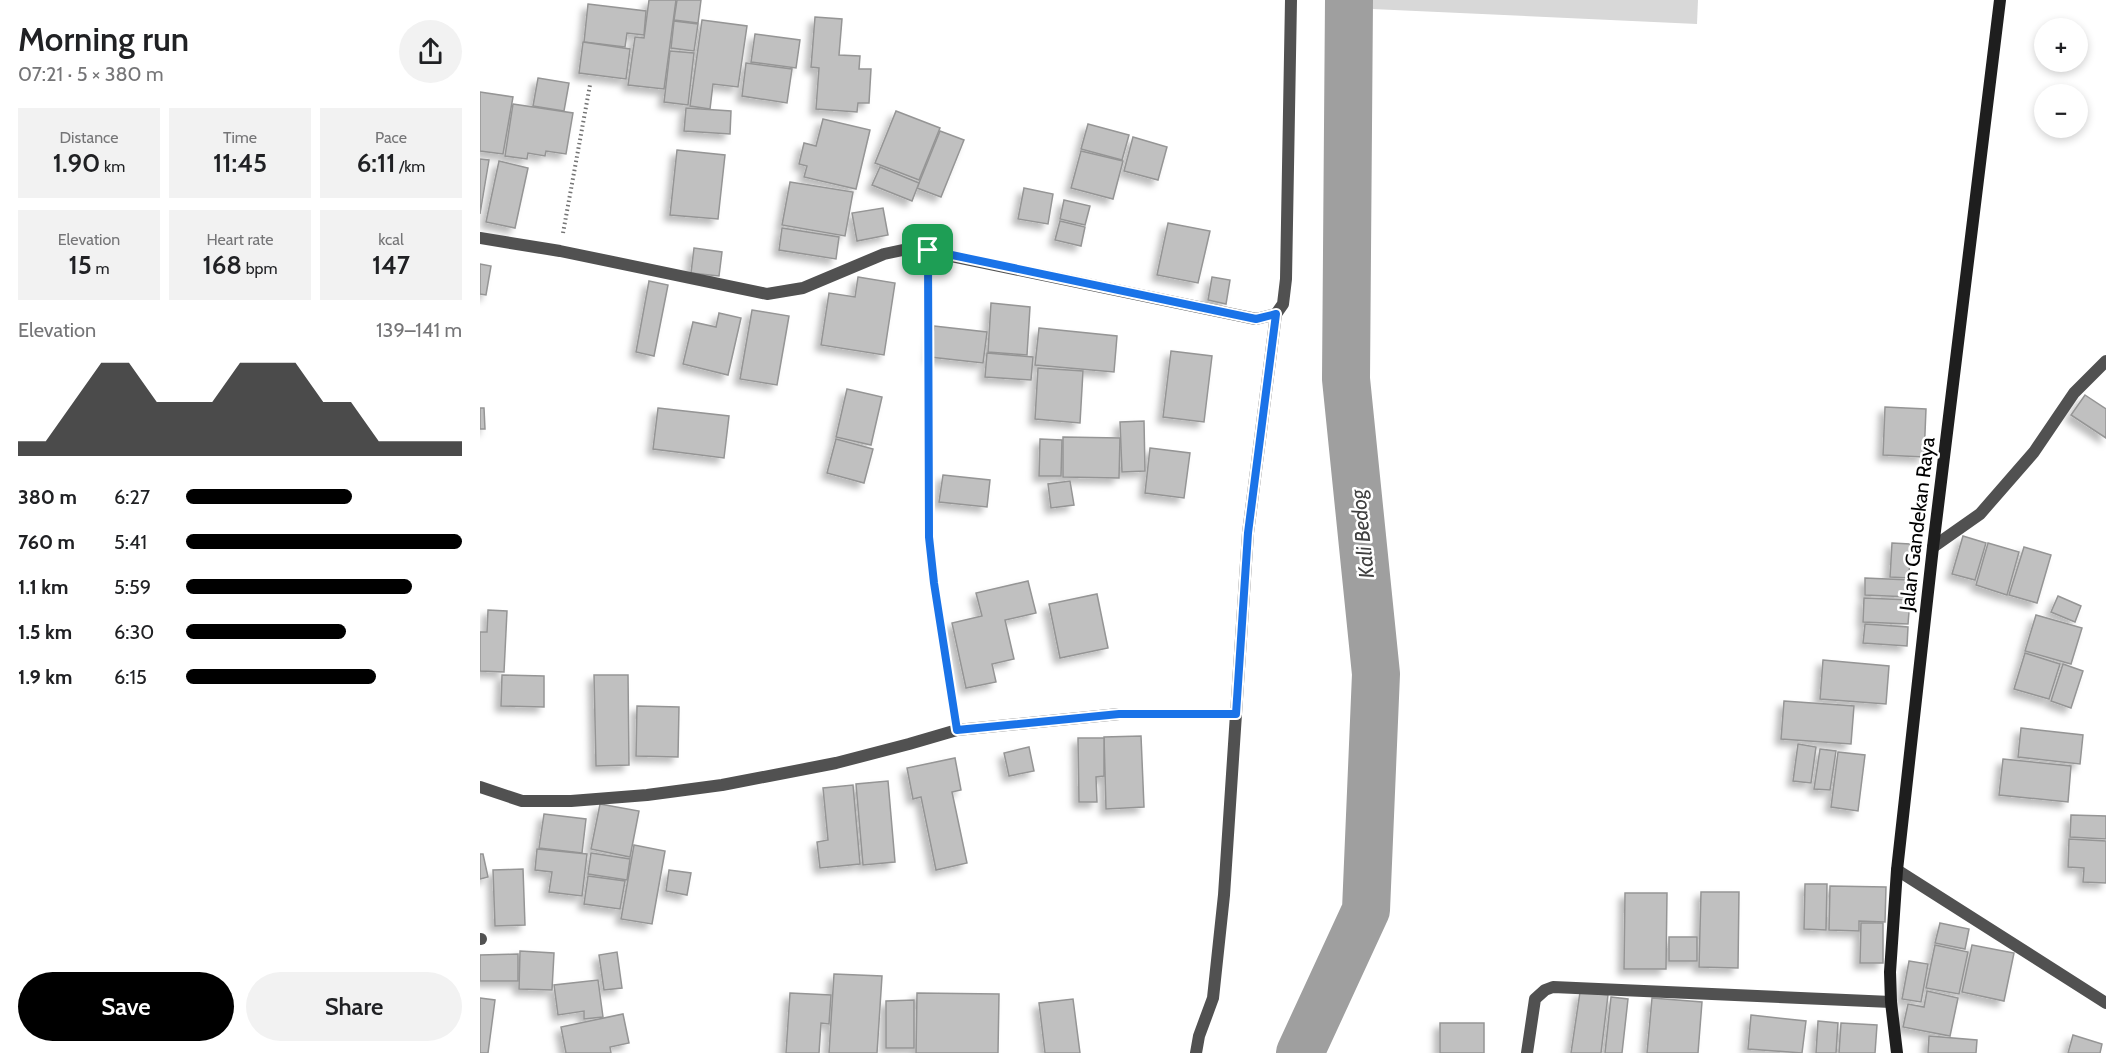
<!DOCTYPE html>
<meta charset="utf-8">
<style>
body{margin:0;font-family:Cabin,sans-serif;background:#f2f2f2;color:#202124;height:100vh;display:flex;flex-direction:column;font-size:22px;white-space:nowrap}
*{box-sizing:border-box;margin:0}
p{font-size:20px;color:#757577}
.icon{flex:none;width:33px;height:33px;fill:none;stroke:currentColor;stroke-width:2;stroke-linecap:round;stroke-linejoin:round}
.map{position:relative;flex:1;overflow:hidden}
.details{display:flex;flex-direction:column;background:#fff;width:480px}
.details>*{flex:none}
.controls{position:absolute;left:1554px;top:18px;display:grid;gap:12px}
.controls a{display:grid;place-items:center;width:54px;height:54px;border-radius:50%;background:#fff;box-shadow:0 3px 9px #0003;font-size:30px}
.pin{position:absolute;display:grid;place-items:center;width:51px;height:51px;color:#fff;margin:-26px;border-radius:12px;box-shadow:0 3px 9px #0006}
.round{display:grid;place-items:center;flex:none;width:63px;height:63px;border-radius:32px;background:#f2f2f2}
.summary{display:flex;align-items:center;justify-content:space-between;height:102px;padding:0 18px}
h1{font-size:33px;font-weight:600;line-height:45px}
.metrics{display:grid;grid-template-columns:repeat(3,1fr);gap:9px;height:102px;padding:6px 18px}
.metrics div{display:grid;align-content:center;border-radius:0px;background:#f2f2f2;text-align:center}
.metrics b{font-size:26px;font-weight:600}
.metrics small{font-size:16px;font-weight:400}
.metrics p{font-size:16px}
.chart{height:168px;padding:12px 18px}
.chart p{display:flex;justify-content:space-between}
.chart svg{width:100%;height:108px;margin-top:6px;fill:#000;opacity:.7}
.cta{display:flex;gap:12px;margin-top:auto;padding:12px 18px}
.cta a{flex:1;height:69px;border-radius:36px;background:#000;color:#fff;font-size:24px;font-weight:600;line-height:69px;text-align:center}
.cta a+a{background:#f2f2f2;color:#202124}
ul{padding:0 18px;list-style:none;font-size:20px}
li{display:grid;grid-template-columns:96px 72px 1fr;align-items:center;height:45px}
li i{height:15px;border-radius:8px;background:#000}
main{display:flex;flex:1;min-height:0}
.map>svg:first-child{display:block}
.green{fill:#d8d8d8}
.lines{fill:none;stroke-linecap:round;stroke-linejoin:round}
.river{stroke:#9f9f9f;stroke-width:48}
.building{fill:#c0c0c0;stroke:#959595;stroke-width:1.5;filter:url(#shadow)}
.path{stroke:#737373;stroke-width:4;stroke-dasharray:1.5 3;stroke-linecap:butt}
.lane{stroke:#515151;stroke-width:12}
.street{stroke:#515151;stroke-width:12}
.secondary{stroke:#1e1e1e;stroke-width:12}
.route-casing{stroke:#fff;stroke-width:12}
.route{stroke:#1a73e8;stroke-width:8}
.labels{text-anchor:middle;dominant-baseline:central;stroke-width:5;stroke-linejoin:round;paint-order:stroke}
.street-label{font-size:20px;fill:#000;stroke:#fff}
.water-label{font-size:21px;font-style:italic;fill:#404040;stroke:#fff}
</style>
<main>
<section class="details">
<div class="summary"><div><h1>Morning run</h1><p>07:21 · 5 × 380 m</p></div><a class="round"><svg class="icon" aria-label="share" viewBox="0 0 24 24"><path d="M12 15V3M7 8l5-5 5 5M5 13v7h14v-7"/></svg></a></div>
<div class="metrics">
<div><p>Distance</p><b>1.90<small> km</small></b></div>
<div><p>Time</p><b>11:45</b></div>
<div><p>Pace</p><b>6:11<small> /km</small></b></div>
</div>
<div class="metrics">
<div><p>Elevation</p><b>15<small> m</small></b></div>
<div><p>Heart rate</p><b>168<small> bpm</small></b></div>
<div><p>kcal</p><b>147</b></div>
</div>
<div class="chart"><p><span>Elevation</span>139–141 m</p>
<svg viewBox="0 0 160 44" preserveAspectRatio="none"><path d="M0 44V38L10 38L20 22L30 6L40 6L50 22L60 22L70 22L80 6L90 6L100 6L110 22L120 22L130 38L140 38L150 38L160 38V44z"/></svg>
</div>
<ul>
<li><b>380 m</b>6:27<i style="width:60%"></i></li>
<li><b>760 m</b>5:41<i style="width:100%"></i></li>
<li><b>1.1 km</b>5:59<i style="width:82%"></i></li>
<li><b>1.5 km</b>6:30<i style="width:58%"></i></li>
<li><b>1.9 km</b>6:15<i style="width:69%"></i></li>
</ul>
<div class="cta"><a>Save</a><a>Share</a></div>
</section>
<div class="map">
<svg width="1626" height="1053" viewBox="0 0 1626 1053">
<defs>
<filter id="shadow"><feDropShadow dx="-5.5" dy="5.5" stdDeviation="3" flood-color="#0004"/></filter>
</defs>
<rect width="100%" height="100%" fill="#fff"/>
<polygon class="green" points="893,0 1218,0 1217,24 892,9"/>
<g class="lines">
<polyline class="river" points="820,1053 886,910 896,674 866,379 869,0"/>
</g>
<g class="building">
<polygon points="169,0 196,0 184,89 148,85 155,37 164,38"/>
<polygon points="197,0 221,0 218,23 194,20"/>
<polygon points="108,4 166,11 164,35 147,33 145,47 104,42"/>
<polygon points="335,17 362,19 359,55 380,56 379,69 391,69 389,103 378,103 377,112 336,109 339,68 331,67"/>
<polygon points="222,20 267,26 258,87 233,84 230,109 210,106"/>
<polygon points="194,21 218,24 214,51 191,48"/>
<polygon points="275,34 320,40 316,68 271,62"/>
<polygon points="103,42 150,49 146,79 99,73"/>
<polygon points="190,51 214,53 208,105 184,102"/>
<polygon points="266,63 312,69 307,103 262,96"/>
<polygon points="58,78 89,83 84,111 53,106"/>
<polygon points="0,92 33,97 23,154 0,151"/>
<polygon points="33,104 93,113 86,154 66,151 65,156 48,153 47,159 25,156"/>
<polygon points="206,108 251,111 250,134 204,131"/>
<polygon points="416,111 460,128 439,180 395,163"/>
<polygon points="343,119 390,130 376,189 324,177 327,166 319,164 324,143 336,146"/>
<polygon points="608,124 649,135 642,160 601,149"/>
<polygon points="460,131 484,140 461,197 437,188"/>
<polygon points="653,137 687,147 678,180 644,171"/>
<polygon points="197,150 245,155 238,219 190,215"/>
<polygon points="601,151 643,161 633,199 591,188"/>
<polygon points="0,159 9,160 0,214"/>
<polygon points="19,161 48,168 35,228 6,222"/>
<polygon points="400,167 439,183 432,201 392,185"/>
<polygon points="310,182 373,192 365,236 302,225"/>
<polygon points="544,188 573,194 568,224 538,219"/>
<polygon points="584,200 610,206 605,225 580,219"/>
<polygon points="403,208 408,235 377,241 372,213"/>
<polygon points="580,221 605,227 601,246 575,240"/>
<polygon points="688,223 730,231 718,283 677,275"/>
<polygon points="302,228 359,237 356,259 299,250"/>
<polygon points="214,248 242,252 239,276 211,273"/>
<polygon points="0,264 11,266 6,295 0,294"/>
<polygon points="378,277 415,283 404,355 341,345 349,293 375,297"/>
<polygon points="732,277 750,280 746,304 728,300"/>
<polygon points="169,281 188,285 174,356 156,352"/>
<polygon points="511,303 550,307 547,355 508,352"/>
<polygon points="272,310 309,316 297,385 260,379"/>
<polygon points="239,313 261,318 248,375 203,364 213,322 236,327"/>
<polygon points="454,326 507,332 503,363 450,357"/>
<polygon points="559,328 637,336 634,372 555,365"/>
<polygon points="691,351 732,356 724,422 683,417"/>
<polygon points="507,353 553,357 551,380 505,377"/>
<polygon points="558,368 603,371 600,423 555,419"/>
<polygon points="367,389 402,397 391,445 356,437"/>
<polygon points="1605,395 1626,409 1626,438 1591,415"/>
<polygon points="1405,407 1446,409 1444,457 1403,455"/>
<polygon points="0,408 4,408 5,429 0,429"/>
<polygon points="178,408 249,416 244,458 173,449"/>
<polygon points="664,421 665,471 642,472 640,422"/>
<polygon points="583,437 640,438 639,478 583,477"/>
<polygon points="356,439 393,449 384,483 347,473"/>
<polygon points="560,439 582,440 581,476 559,476"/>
<polygon points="670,448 710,453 704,498 665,493"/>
<polygon points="463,475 510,480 507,507 459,502"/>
<polygon points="590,481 594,505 571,508 568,484"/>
<polygon points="1483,536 1506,543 1495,580 1472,574"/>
<polygon points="1412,543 1430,544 1429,578 1410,577"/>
<polygon points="1508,543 1539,552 1527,595 1496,585"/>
<polygon points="1544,547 1571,555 1557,603 1529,595"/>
<polygon points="1385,578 1430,580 1430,597 1385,595"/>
<polygon points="548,581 556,613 525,620 534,659 512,664 516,682 486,688 472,623 502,616 496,593"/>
<polygon points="617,594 628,648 580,658 569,604"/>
<polygon points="1578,596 1601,606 1595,622 1571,612"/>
<polygon points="1384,598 1430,600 1428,624 1383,622"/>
<polygon points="8,610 27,611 24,672 0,671 0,632 7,632"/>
<polygon points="1556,615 1602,628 1591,664 1545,651"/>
<polygon points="1385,624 1428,627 1427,646 1383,643"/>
<polygon points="1545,653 1580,664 1569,699 1534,689"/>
<polygon points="1343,660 1409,666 1406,704 1340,699"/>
<polygon points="1583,664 1603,671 1591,708 1571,701"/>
<polygon points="22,675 64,676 64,707 21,706"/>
<polygon points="114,675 148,675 149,765 116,766"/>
<polygon points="1304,701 1374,706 1371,744 1301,739"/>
<polygon points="157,706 199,707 198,757 156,756"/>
<polygon points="1541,728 1603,735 1600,764 1538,757"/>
<polygon points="661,736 664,807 626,809 624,737"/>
<polygon points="598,738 624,738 624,776 616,777 617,802 599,802"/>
<polygon points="1318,744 1336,747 1331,783 1313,781"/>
<polygon points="549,747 554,771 529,776 524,753"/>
<polygon points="1340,749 1356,751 1350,790 1334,789"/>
<polygon points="1358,752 1385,755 1378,811 1351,807"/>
<polygon points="475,758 481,790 472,792 487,863 456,870 441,797 433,799 427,768"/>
<polygon points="1523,759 1591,766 1588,802 1519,795"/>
<polygon points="408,781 415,862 383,865 376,784"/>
<polygon points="373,785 380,864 340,868 337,842 348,840 343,788"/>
<polygon points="120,804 159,811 150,857 111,849"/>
<polygon points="64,814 106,819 102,853 59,848"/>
<polygon points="1591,815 1626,816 1626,839 1590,837"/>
<polygon points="1589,839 1626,841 1626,883 1603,882 1604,868 1588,867"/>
<polygon points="154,845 185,851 172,924 141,919"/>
<polygon points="57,849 107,854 102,896 69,892 72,872 55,870"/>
<polygon points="111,853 150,859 147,880 108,874"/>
<polygon points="0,854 3,854 8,877 0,879"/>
<polygon points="43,869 45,925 15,926 13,870"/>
<polygon points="189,870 211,873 207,895 186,891"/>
<polygon points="108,876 145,881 140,909 104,904"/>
<polygon points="1325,884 1347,884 1346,930 1324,929"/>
<polygon points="1350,886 1406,887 1405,922 1379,921 1379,931 1349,930"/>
<polygon points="1221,892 1259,892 1258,968 1219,967"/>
<polygon points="1145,893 1187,893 1186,969 1144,969"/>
<polygon points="1381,923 1403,923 1403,963 1380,963"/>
<polygon points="1460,923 1489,929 1485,949 1455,943"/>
<rect x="1189" y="937" width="28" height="24"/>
<polygon points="1455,945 1488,952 1479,994 1446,988"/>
<polygon points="1492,945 1534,953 1524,1001 1482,992"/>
<polygon points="40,951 74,953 72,990 39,989"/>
<polygon points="137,952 142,988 124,990 119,955"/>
<polygon points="38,954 38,981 0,981 0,955"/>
<polygon points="1429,961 1448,964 1441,1002 1422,999"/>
<polygon points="354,974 402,976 397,1053 349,1053"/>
<polygon points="118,980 123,1017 104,1019 104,1011 78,1015 74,985"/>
<polygon points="1447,991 1478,998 1470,1036 1423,1027 1428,1004 1444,1007"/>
<polygon points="1100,992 1128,995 1121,1053 1091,1053"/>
<polygon points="310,993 351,995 349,1024 341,1023 339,1053 306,1053"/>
<polygon points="437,993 519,994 518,1053 436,1053"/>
<polygon points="1131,997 1148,999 1142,1053 1125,1053"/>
<polygon points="0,998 15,1000 8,1053 0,1053"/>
<polygon points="1172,998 1222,1002 1218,1053 1167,1053"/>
<polygon points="593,999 600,1053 565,1053 559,1003"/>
<polygon points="434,1000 434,1048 406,1048 406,1001"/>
<polygon points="143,1014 149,1043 130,1047 131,1053 86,1053 81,1027"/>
<polygon points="1271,1015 1326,1021 1322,1053 1268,1049"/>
<polygon points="1338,1021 1358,1023 1356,1053 1336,1053"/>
<rect x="960" y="1023" width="44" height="30"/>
<polygon points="1361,1023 1397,1025 1395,1053 1359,1053"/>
<polygon points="1593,1035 1622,1044 1620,1053 1588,1053"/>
<polygon points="1449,1036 1497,1040 1496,1053 1448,1053"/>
</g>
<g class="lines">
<g class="path">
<polyline points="83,233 110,85"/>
<polyline points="448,269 449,537 454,583 474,712"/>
</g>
<g class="lane">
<polyline points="0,238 80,251 287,294 323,288 404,254 432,248 776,319 796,314"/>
<polyline points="0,787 42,801 91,801 167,795 242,785 356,763 429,744 477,730 639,714 756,714"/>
<polyline points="0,939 1,939"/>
<polyline points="716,1053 719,1036 733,998 744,895 768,533 796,314 803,304 806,279 811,0"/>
</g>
<g class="street">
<polyline points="1453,547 1500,514 1554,452 1594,393 1626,361"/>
<polyline points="1417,870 1626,1003"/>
<polyline points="1047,1053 1055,999 1065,990 1073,987 1411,1002"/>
</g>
<polyline class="secondary" points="1417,1053 1411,1002 1410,972 1417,870 1453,547 1520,0"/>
</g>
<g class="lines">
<defs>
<polygon id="route" points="448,250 776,319 796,314 768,533 756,714 639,714 477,730 454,583 449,537"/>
</defs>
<use href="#route" class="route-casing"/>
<use href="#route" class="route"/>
</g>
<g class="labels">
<g class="street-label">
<text transform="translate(1437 524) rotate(-83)">Jalan Gandekan Raya</text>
</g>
<g class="water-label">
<text transform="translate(882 534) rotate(-96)">Kali Bedog</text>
</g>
</g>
</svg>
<div class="controls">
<a>+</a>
<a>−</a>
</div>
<div class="pin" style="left:448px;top:250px;background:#1e9e55"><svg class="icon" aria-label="arrive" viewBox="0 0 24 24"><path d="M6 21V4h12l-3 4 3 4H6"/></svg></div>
</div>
</main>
